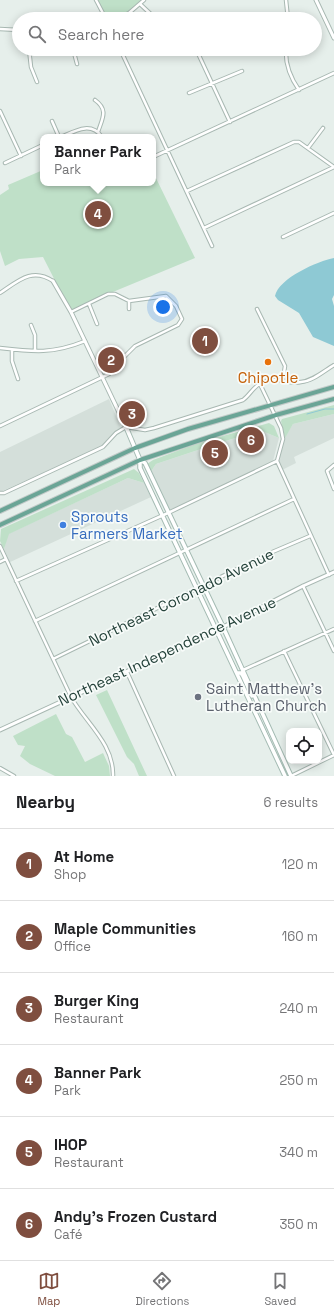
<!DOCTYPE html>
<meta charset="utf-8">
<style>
:root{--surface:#fff;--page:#f2f2f2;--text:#202124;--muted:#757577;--line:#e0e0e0;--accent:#7f4e3f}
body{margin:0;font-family:"Space Grotesk",sans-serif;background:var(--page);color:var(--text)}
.controls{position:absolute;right:12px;bottom:12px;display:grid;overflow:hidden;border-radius:8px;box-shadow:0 2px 10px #0003}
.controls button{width:36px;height:36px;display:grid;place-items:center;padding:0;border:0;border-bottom:1px solid var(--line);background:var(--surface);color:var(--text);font:20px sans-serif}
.you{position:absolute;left:163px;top:307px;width:14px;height:14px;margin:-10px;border:3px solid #fff;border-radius:50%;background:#1a73e8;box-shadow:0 0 0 6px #1a73e833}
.badge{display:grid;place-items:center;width:26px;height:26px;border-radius:50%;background:var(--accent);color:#fff;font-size:13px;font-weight:700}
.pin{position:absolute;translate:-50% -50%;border:2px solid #fff;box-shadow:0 1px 4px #0006}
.popup{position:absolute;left:40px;top:134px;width:116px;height:52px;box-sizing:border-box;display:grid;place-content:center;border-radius:8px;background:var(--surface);filter:drop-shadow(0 1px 3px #0005);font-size:13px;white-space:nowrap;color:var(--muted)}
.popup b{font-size:15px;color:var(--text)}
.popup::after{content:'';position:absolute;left:50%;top:100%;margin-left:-8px;border:8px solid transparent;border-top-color:var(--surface)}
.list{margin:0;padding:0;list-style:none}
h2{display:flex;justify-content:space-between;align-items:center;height:52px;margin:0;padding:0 16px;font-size:17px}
h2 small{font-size:13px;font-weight:400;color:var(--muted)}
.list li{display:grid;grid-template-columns:26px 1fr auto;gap:12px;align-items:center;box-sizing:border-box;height:72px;padding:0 16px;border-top:1px solid var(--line)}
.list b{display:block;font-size:15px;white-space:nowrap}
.list p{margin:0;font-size:13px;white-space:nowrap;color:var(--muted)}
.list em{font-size:13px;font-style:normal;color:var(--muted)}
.icon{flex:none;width:22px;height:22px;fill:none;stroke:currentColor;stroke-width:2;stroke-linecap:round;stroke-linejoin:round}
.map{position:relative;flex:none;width:334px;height:776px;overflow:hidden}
.search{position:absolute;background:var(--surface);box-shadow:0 2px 10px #0003;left:12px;right:12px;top:12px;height:44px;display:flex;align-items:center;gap:10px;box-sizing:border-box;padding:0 14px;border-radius:22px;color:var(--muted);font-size:15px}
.sheet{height:484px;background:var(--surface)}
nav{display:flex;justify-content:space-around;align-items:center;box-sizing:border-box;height:56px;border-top:1px solid var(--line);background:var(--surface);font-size:11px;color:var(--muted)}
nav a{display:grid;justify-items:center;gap:2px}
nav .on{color:var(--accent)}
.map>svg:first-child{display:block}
</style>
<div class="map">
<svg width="334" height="776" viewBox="0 0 334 776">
<rect width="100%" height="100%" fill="#e6efeb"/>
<path fill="#d4dfda" d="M109,399l12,29 -18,18 -103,46v-40z
M334,414v24l-40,19 2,6 -16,8 -2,-11 5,-20 10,-16z
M262,431l17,7 -6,23 -105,50 -18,-38 6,-9 69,-23z
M128,478l16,5 7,14 -143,66 1,-3 -5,-11 4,-15z"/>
<path fill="#bfe0c8" d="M97,0h45c-9,9 -22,19 -35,19z
M43,170v13h110v-11l42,86 -87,36 -37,18 -28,-55 -24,2 -14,7 -5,-15v-56l9,-6 -1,-4z
M334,405v9l-41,10 -8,14 -4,-17 1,-2z
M269,423l5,3 5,12 -17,-7 -37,10 -69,23 -6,9 -3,-9 6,-4 48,-18z
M134,469l5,4 5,10 -16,-5 -119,56 -5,15 -4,-8 1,-12z
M107,690l40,86h-8l-5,-12 -7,-7 -31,-62z
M56,714l10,20 6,3 13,25 18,-9 6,13 1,10h-55l-25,-12 -10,-8 5,-10 -7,-1 -5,-9z"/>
<path fill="#8ec9d4" d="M334,258v37l-2,4 2,7v40l-21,-9 -14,-24 -21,-13 -3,-4c4,-18 43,-35 59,-38z"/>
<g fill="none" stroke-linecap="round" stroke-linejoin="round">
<path stroke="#8ec9d4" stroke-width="1" d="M307,414l18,-5h9"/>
<g stroke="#a8b8b2" stroke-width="4.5">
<path id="minor" d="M96,0l10,19
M286,0l2,19
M140,4l16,15
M117,19l12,-6 15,-13
M0,29l19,1
M29,49l2,18 6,15
M73,49l4,15
M120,49l92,197
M196,49l34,73
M286,49c-1,15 4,28 13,41
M168,51l2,-2
M189,93l53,-22
M95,100c14,10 7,19 3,32
M0,111l21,45
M52,121l7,16
M61,137c14,-6 30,-16 41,0
M308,148l15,-20
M153,157l181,-84
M5,163l38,-18
M187,191l107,-49h5l35,25
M204,228l130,-61
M283,237l51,-24
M0,293c18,-12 32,-26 53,-12
M129,301v8
M89,304l8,20
M257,309l28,57 -2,14
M31,325l4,10v16
M0,348c34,4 53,6 85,-7
M12,350v11l6,18
M260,384l21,44 2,11 -6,22 52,114
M0,426l109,-52 7,-9 19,-19 43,-21 4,-6 -6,-13 -10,-10 -37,5 -14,-7h-7l-37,18
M334,465l-7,6 7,18
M0,493h4l99,-46 13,-14 10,-6 19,3 9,-2 89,-28c7,-5 10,-13 18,-17 16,-8 26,2 40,-1 12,-1 23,-11 33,-17
M0,546l71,151c15,26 43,47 42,79
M0,562l6,-3
M16,581l152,-68 109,-52
M303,586l31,65
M35,621l259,-122
M284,651l50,104
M53,659l217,-106 40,-17
M243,670l91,-41
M127,672l47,104
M0,768l14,8
M291,776l43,-21"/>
</g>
<g stroke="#a8b8b2" stroke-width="5">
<path id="tertiary" d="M316,0l18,38
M53,281l18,31 55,115
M0,730l223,-103 80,-41 31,-14"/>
</g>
<g stroke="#a4bbb3" stroke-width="5.5">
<path id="secondary" d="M126,427l14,33v8l145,308
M140,460l5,3 78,164 68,149
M238,673h3l2,3 9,20"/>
</g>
<g stroke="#c2cac8" stroke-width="6">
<path id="primary" d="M0,511l135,-63 53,-19 146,-42
M0,525l140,-65 136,-45 58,-16"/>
</g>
<use href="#minor" stroke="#fff" stroke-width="2.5"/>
<use href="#tertiary" stroke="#fff" stroke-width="3"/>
<use href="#secondary" stroke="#fff" stroke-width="3.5"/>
<use href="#primary" stroke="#6aa596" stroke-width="4"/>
</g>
<circle fill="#e8710a" stroke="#f7fbf9" stroke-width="1.5" cx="268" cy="362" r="4"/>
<circle fill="#3f7fe0" stroke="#f7fbf9" stroke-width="1.5" cx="63" cy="525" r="4"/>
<circle fill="#6b7280" stroke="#f7fbf9" stroke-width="1.5" cx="198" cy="697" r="4"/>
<g text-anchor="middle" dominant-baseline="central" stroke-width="3.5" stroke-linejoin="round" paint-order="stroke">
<g font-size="15" fill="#c56008" stroke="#f7fbf9">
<text x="268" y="377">Chipotle</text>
</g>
<g font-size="15" fill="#366cbe" stroke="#f7fbf9" text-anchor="start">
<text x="71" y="516">Sprouts<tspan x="71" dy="17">Farmers Market</tspan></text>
</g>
<g font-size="15" fill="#24423a" stroke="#f7fbf9">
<text transform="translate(181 597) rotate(-26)">Northeast Coronado Avenue</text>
<text transform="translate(167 651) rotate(-25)">Northeast Independence Avenue</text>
</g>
<g font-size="15" fill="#5b616d" stroke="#f7fbf9" text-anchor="start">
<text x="206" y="688">Saint Matthew's<tspan x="206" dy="17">Lutheran Church</tspan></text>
</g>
</g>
</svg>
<div class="controls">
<button><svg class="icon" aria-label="locate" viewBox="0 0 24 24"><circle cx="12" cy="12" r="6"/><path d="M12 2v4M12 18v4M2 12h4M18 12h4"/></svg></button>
</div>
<div class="you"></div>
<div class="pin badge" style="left:205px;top:341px">1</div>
<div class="pin badge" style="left:111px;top:360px">2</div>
<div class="pin badge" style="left:132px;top:414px">3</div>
<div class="pin badge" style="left:98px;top:214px">4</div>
<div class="popup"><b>Banner Park</b>Park</div>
<div class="pin badge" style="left:215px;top:453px">5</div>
<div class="pin badge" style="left:251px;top:440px">6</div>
<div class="search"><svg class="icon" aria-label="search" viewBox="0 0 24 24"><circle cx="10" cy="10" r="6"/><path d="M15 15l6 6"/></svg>Search here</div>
</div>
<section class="sheet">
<h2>Nearby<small>6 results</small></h2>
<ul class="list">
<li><span class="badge">1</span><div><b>At Home</b><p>Shop</p></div><em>120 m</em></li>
<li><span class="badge">2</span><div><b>Maple Communities</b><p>Office</p></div><em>160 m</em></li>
<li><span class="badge">3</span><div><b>Burger King</b><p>Restaurant</p></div><em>240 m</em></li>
<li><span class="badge">4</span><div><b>Banner Park</b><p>Park</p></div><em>250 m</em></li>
<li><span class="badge">5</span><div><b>IHOP</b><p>Restaurant</p></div><em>340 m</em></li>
<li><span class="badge">6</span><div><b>Andy's Frozen Custard</b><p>Café</p></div><em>350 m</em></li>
</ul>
</section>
<nav>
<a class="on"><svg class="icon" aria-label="map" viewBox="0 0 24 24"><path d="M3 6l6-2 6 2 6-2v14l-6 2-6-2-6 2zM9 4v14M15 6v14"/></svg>Map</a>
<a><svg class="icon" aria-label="directions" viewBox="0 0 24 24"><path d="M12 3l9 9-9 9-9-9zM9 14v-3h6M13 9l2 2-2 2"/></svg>Directions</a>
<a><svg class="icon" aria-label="saved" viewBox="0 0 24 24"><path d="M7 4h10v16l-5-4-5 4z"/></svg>Saved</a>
</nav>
